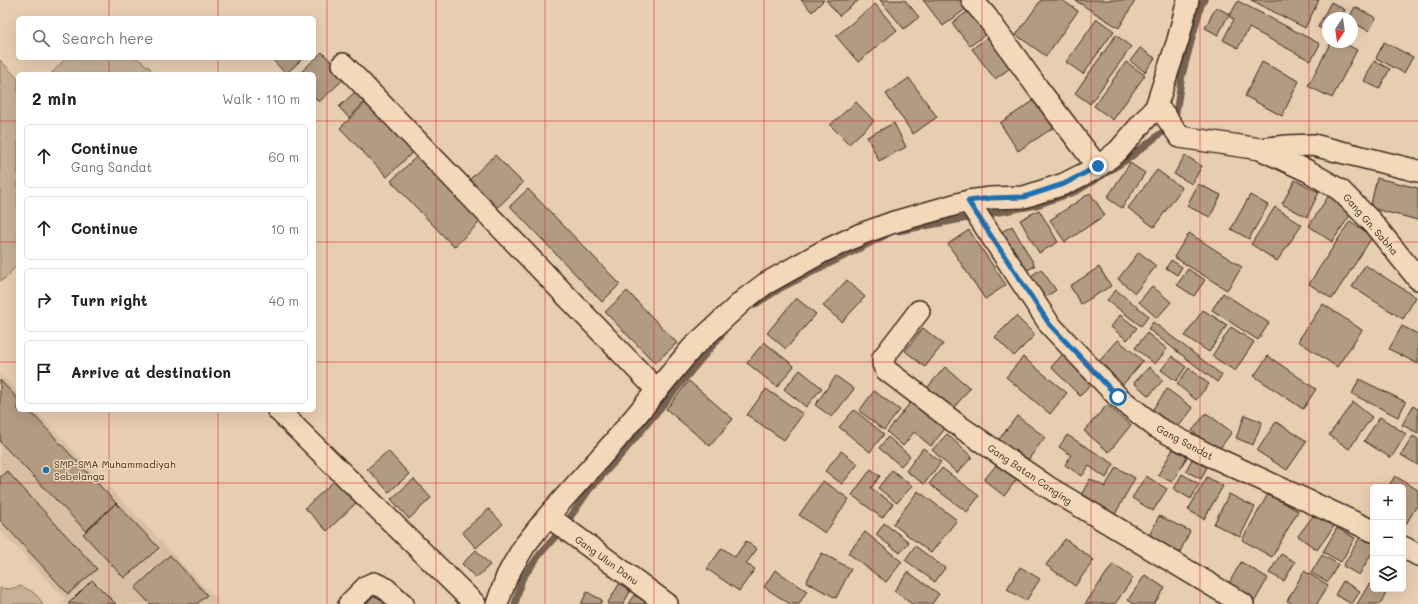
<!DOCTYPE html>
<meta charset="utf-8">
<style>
:root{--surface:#fff;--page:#f6f6f6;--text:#222;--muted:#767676;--line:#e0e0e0}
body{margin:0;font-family:Mali,sans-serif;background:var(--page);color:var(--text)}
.controls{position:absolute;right:12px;bottom:12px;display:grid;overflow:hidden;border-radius:6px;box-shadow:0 4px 16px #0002}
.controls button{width:36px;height:36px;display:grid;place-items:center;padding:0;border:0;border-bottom:1px solid var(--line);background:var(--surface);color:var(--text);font:20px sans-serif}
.compass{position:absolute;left:1322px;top:12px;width:36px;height:36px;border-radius:50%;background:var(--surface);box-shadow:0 4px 16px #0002;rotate:193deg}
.stop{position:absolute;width:12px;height:12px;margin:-9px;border:3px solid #1f6fb2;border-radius:50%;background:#fff}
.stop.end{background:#1f6fb2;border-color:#fff;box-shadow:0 1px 4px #0008}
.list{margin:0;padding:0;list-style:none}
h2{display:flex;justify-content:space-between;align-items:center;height:52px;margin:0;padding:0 16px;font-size:17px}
h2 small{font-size:13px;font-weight:400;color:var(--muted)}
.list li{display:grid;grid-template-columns:26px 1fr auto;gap:12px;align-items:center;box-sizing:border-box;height:64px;margin:0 8px 8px;padding:0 8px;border:1px solid var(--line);border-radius:6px}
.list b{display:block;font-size:15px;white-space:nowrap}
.list p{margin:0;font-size:13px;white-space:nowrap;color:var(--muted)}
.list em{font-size:13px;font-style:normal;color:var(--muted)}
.icon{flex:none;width:22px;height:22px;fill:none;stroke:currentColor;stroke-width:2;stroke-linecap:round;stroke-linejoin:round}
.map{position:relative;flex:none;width:1418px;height:604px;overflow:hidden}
.search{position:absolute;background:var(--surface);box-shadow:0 4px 16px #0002;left:16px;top:16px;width:300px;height:44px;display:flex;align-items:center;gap:10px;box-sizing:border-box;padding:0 14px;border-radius:6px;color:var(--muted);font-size:15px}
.panel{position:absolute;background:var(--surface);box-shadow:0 4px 16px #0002;left:16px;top:72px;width:300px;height:340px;border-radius:6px}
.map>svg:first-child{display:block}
</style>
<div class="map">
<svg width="1418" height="604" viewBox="0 0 1418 604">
<rect width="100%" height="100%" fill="#e8ceb1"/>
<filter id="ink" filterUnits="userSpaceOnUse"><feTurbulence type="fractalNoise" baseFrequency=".025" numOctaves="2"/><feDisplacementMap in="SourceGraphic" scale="8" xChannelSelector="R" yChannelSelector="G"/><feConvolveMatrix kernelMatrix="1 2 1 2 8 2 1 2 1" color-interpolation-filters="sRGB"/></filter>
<g filter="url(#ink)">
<path fill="#d8bfa3" d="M0,374l18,18v18h17l186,194h-161l5,-5 -65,-69z"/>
<path fill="#c8b096" stroke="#826d5a" d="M66,58h71l13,10 2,6h-101z
M0,60l18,19v184l-11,14 -7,4z
M20,586c11,4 17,8 23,18h-43v-16l10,1z"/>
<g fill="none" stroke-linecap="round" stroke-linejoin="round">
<path stroke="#766251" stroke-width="7" d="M898,231l139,-26 40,-14 51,-32 37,-29 11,-17 6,-38 19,-70 3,-5
M754,305l27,-17 105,-53
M515,604l7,-25 18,-25 22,-25 27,-39 32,-35 102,-122"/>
</g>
<path fill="#b29b83" stroke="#3b2a1e" d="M801,0h23l-12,12z
M826,0h33l-20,16z
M880,0h25l14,17 -15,12z
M923,0h38l6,8 -24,18z
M1041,0h21l16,11 -32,45 -30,-21z
M1076,0h58l1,1 -16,27 -43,-27z
M1251,0h68l-14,28z
M1238,1l82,43 -9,17 -62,-33 -11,20 -15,-8 11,-21 -5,-2z
M1331,2l14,8 -4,8h-13v14l-10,-5z
M875,4l22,26 -39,32 -22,-26z
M1216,7l13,7 -11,21 -13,-7z
M1355,7l21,11 -7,13 -17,-9v-4h-3z
M971,9l18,23 -19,14 -18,-23z
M1097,19l17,12 -31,43 -17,-12z
M993,33l23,31 -21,15 -23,-30z
M1116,35l15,12 -41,57 -15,-11z
M1331,42h11l15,8 -25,48 -24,-12z
M1384,42l29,15 -9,16 -28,-15z
M1140,48l15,10 -10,14 -15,-11z
M322,52l24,25 -27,25 -5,-5v-23h-15z
M271,58h31v1l-16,15z
M1374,61l16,8 -11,20 -15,-8z
M1126,62l19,13 -32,45 -19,-14z
M1262,62l37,19 -17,35 -37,-20z
M909,78l28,39 -24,17 -27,-40z
M357,90l10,10 -18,18 -10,-11z
M1038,98l18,28 -38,25 -18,-28z
M369,100l47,49 -29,28 -47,-49z
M856,102l18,19 -25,23 -19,-19z
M894,123l12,24 -27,14 -12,-24z
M418,155l63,66 -27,26 -63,-66z
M495,155l28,28 -27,26 -28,-28z
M1185,155l17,11 -10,18 -18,-10z
M1130,163l15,10 -23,35 -15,-10z
M1157,170l25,18 -28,39 -26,-19z
M1377,178l41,10v32l-48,-12z
M1295,180l24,12 -12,25 -25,-13z
M1198,184l23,11 -11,22 -23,-11z
M528,189l92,95 -18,18 -92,-96z
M1331,192l24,16 -23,34 -23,-16z
M1090,193l15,22 -40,27 -15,-22z
M1250,195l18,10 -19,34 -18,-10z
M1275,207l27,18 -25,36 -26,-17z
M1039,210l19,32 -19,11 -19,-33z
M1350,221l23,15 -41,63 -23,-15z
M1012,226l23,40 -18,10 -23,-40z
M969,230l37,55 -21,14 -37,-55z
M1189,233l53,34 -15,23 -53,-33z
M1139,252l17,14 -21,27 -17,-14z
M1171,260l11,7 -5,8 -11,-7z
M1365,265l51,32 -13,22 -51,-32z
M1099,267l12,19 -30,18 -11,-18z
M1041,269l15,21 -16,11 -15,-21z
M1188,269l17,11 -11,16 -17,-11z
M847,280l18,17 -23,25 -19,-16z
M1152,286l19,16 -14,16 -18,-16z
M1116,290l33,26 -8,10 -34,-26z
M627,291l50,52 -22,20 -50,-51z
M1223,293l46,30 -11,17 -46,-30z
M796,298l20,16 -30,35 -19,-16z
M1323,304l39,26 -25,37 -39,-26z
M1203,310l24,15 -18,27 -24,-16z
M1120,315l17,13 -10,12 -16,-13z
M1016,316l19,19 -21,21 -19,-19z
M1153,322l69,53 -5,7 -69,-53z
M1402,326l16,8v30l-29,-15z
M1231,327l23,15 -19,29 -23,-15z
M923,328l20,16 -18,23 -20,-16z
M1147,333l20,16 -12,15 -20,-16z
M1118,340l25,21 -23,27 -25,-22z
M764,342l30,24 -17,21 -30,-24z
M1065,352l30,29 -15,15 -29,-29z
M1172,356l14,11 -10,14 -15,-11z
M1268,356l48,33 -13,20 -49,-33z
M1023,357l44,36 -17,21 -44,-37z
M945,367l25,21 -17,21 -26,-21z
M1149,367l14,13 -14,16 -15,-13z
M1189,368l20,16 -13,16 -19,-16z
M800,370l22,18 -16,19 -22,-18z
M836,376l18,13 -22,28 -17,-12z
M1359,379l47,23 -8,15 -46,-23z
M0,380l18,19v11h11l87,93 -30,28 -86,-89z
M689,381l44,38 -23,27 -44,-37z
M766,389l37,25 -19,26 -37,-25z
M1167,389l26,19 -17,22 -25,-18z
M874,391l26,19 -16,20 -25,-19z
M914,398l34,27 -17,21 -17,-14 -11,14 -16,-14z
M1353,402l19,15 -23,32 -20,-14z
M1107,405l24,20 -22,27 -25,-21z
M1413,406l5,3v24l-16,-8z
M854,410l30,24 -14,18 -31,-25z
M1206,413l26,19 -14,19 -26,-20z
M1245,415l17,7 -9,23 -17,-7z
M1017,416l28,21 -20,27 -29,-21z
M1380,417l26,17 -15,24 -27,-17z
M1276,422l31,19 -20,29 -30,-19z
M947,434l25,23 -15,16 -25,-23z
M1067,435l47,29 -8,14 -17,-12 -7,10 -17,-11 6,-10 -12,-8z
M1413,436l5,3v26l-17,-10z
M888,437l22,19 -9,10 -22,-18z
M923,448l18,14 -17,22 -18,-13z
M1173,449l14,8 -15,25 -14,-7z
M388,451l21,23 -20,18 -22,-23z
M841,451l17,13 -16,20 -17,-13z
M1192,459l15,8 -6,12 -15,-8z
M997,464l20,15 -13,17 -20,-16z
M1116,467l19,11 -22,40 -35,-18 12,-21 15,8z
M942,468l37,28 -12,16 -38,-28z
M871,469l9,7 -9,12 22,16 -11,14 -30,-23z
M892,470l20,16 -15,17 -19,-15z
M7,471l90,98 -29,25 -68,-74v-43z
M1182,474l17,10 -8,15 -17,-10z
M1146,476l21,13 -14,22 -21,-13z
M1395,476l23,14v14l-15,25v-42h-15z
M1207,477l16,9 -19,33 -16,-9z
M414,479l17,19 -22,21 -18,-20z
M334,481l22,22 -29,28 -22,-23z
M823,481l26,18 -24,34 -26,-18z
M918,491l39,29 -26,33 -38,-29z
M1229,494l26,13 -15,30 -26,-13z
M1268,494l30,17 -26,46 -30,-17z
M116,503l43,45 -35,30 -41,-44z
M489,509l14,15 -27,24 -14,-16z
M1316,512l19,13 -18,25 -19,-14z
M1159,516l31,15 -12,25 -31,-16z
M884,523l25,19 -9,11 -24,-18z
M1337,528l18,10 -14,24 -18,-10z
M865,532l37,30 -16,20 -38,-29z
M1363,532l10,6v13l-14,24 -16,-9z
M1065,539l29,21 -19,26 -29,-21z
M746,541l11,8 -11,15 9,5 -16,22 -32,-22 15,-21 13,9z
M915,546l30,22 -10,14 -30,-22z
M476,550l14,15 -14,13 -14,-14z
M822,553l29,16 -15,29 -30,-16z
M1281,554l14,8 -11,19 -15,-8z
M170,555l37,40 -10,9h-47l-15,-16z
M1322,555l16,9 -10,18 -17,-9z
M1241,562l27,16 -15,26 -28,-14z
M1113,564l20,14 -18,26h-30z
M1020,567l20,12 -14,22 -19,-12z
M775,570l32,21 -8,13h-9l-26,-17z
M1304,571l24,14 -11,19h-24l-6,-3z
M908,572l31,22 -7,10h-20l-18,-13z
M1145,575l20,13 -11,16h-20l-6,-4z
M92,580l24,24h-48z
M621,581l11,7 -9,16h-16z
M1343,581l17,10 -8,13 -17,-9z
M1369,584l4,2v3h5l8,4 -6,11h-23z
M372,592l12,10 1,-1 4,3h-26z
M587,592l15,8 -2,4h-19z
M634,595l11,6 -1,3h-16z"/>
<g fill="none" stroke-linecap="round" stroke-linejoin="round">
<g stroke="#3b2a1e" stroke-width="24">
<path id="minor" d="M972,0l14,16 51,71 61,80
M343,64l314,326
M1156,107l8,7 16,23 80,12 48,22 32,19 32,32 46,57
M1260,149l27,-3 26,-1 105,26
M968,201l82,124 68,72 38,30 53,28 164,76
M919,311l-36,47v6l3,6 76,58 86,59 195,117
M278,410l197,194
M548,516l119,88
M1403,547l15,8
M349,604l18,-18 7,-3 11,5 18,16
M497,604l10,-28 6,-11 12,-20 23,-29 67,-75 77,-93 53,-49 20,-15 57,-32 39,-18 33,-12 74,-21 23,-3 33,-1 40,-13 34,-17 20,-16 38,-44 22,-67 10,-40"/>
</g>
<use href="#minor" stroke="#f3d9ba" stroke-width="21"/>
</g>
</g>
<g fill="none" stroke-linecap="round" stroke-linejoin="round" filter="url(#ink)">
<path stroke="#1f6fb2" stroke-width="5" d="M1098,166l-34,18 -40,13 -33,1 -23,3 82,124 68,72"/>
</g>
<path fill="none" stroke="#d62828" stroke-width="1" stroke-opacity="0.55" d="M109,0v18M218,0v18M327,0v604M436,0v604M545,0v604M654,0v604M764,0v604M873,0v604M982,0v604M1091,0v604M1200,0v604M1309,0v604M109,58v16M218,58v16M0,121h18M314,121h1104M0,242h18M314,242h1104M0,362h18M314,362h1104M109,410v194M218,410v194M0,483h1418"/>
<circle fill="#1f6fb2" stroke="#f3d9ba" stroke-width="1.5" cx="46" cy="470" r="4"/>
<g text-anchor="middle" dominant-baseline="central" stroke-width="3" stroke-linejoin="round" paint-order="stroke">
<g font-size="10" fill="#3b2a1e" stroke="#f3d9ba">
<text transform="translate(1371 224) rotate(49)">Gang Gn. Sabha</text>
<text transform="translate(1185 442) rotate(28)">Gang Sandat</text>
<text transform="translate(1030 474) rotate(34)">Gang Batan Canging</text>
<text transform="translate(607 560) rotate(36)">Gang Ulun Danu</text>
</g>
<g font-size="10" fill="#3b2a1e" stroke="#f3d9ba" text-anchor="start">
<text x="54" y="464">SMP-SMA Muhammadiyah<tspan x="54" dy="12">Sebelanga</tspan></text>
</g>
</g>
</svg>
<div class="controls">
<button>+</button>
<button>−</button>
<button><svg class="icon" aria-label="layers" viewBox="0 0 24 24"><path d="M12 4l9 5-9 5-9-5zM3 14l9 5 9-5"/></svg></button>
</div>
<svg class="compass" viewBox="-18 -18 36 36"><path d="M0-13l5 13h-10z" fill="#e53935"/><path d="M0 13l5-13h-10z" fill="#767676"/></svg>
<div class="stop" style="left:1118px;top:397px"></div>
<div class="stop end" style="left:1098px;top:166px"></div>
<div class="search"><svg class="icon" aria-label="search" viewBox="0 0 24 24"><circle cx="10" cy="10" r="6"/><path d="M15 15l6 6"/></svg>Search here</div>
<section class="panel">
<h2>2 min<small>Walk · 110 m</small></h2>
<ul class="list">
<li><svg class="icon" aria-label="ahead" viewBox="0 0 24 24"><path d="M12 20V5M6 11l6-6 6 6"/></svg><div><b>Continue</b><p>Gang Sandat</p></div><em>60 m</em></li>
<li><svg class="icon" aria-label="ahead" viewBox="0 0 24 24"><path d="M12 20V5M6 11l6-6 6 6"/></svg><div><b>Continue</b></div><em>10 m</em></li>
<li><svg class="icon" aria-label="right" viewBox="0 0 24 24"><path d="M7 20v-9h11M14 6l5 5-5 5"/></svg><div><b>Turn right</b></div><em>40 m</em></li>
<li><svg class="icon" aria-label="arrive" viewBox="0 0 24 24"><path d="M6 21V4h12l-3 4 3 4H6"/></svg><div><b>Arrive at destination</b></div></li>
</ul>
</section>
</div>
